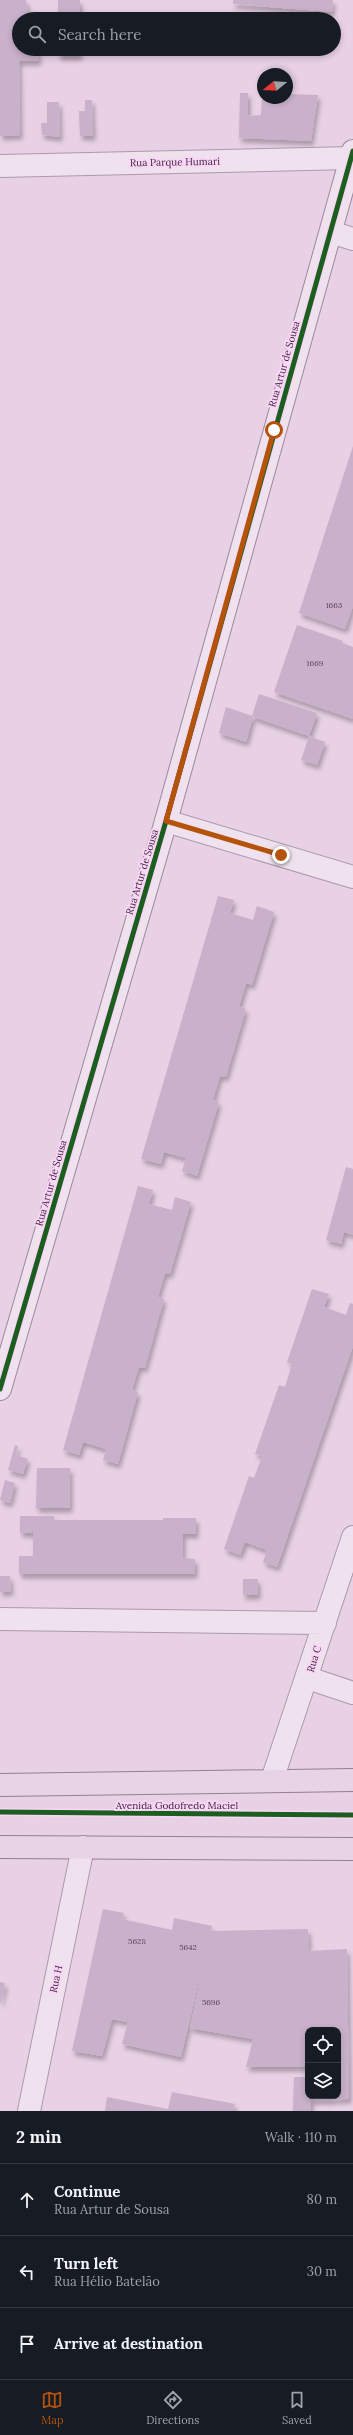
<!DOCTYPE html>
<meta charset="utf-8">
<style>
:root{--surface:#171b24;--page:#20242c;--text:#f1f3f6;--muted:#9ea1a6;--line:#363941;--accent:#b45309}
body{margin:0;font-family:Lora,serif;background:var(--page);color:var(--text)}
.controls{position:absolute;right:12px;bottom:12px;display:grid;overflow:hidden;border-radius:8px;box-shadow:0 2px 6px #0003}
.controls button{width:36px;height:36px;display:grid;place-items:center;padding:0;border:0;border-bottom:1px solid var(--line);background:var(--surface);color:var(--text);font:20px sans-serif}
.compass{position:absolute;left:257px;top:68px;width:36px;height:36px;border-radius:50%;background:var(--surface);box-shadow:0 2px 6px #0003;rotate:252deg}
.stop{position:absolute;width:12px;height:12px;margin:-9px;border:3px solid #b45309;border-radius:50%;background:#fff}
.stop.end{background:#b45309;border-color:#fff;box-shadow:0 1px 4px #0008}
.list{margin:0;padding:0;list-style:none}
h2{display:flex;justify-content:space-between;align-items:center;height:52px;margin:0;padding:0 16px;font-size:17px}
h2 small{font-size:13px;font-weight:400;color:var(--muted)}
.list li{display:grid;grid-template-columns:26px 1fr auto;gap:12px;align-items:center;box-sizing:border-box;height:72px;padding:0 16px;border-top:1px solid var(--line)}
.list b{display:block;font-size:15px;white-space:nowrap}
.list p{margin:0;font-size:13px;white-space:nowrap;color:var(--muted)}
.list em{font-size:13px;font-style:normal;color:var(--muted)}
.icon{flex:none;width:22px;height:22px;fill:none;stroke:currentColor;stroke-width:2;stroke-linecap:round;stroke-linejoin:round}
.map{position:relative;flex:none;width:353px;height:2111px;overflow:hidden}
.search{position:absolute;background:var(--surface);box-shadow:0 2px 6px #0003;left:12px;right:12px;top:12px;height:44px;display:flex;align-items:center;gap:10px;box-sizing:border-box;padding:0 14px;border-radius:22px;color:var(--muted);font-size:15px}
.sheet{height:268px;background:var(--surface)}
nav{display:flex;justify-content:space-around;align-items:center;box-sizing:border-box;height:56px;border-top:1px solid var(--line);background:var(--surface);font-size:11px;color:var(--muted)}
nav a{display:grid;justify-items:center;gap:2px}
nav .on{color:var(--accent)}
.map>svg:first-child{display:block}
</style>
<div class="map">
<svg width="353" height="2111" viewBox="0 0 353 2111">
<defs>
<filter id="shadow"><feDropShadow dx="2.5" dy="4.5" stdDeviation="2" flood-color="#0004"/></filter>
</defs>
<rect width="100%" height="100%" fill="#e8d0e5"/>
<path fill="#c9b0cb" filter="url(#shadow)" d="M0,0h26l3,19h-10v30h19l1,12h-20l1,74 -20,1z
M58,0h22v19h-22z
M233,0h100l-1,12 -99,-8z
M58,49h22v7h-22z
M240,93h8v23l13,-1 1,-17h25v-4l31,1 -7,46 -72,-3z
M85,100h7l1,36h-13l-1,-25h6z
M47,102h12l1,35 -18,-2 -1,-12h6z
M353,446v160l-8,23 -46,-16z
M297,625l46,16 -1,2 11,4v72l-79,-27z
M259,694l58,19 -8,23 16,6 -8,23 -16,-5 8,-24 -56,-19 -7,25 -27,-9 7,-26 26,9z
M218,896l16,4 -4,13 23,7 4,-14 17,6 -22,73 -6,-2 -7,24 7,2 -20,68 -6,-1 -7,24 6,2 -22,74 -15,-5 4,-13 -22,-6 -3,12 -20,-5z
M346,1167l7,2v66l-9,-3 -3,12 -15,-4z
M138,1186l15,4 -4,14 23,6 3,-13 16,5 -21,72 -5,-1 -7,24 6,2 -19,69 -6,-1 -7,23 6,2 -20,72 -15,-4 3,-11 -23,-7 -4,13 -16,-5z
M312,1289l17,5 -5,13 22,8 4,-12 3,1v42l-76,221 -14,-5 4,-12 -22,-8 -5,13 -16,-6 25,-73 5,2 8,-22 -7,-2 24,-69 6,2 7,-23 -5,-2z
M15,1445l3,1 -2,9 12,4 -5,15 -15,-4z
M37,1468h33v40h-34z
M5,1480l10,3 -5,20 -10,-3z
M20,1516h34v4h109v-2h33v16h-13v24l12,1v15h-176v-18h14v-23h-13z
M0,1576h10l1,15 -11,1z
M243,1579h15v16h-15z
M103,1909l21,4 -2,6 50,11 2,-12 38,8 -1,5 97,-2 1,22 38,-2 2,150 -38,1v11h-18l1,-34h14v19h30v-66h-30v37h-62l7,-28 -63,-11 16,-77 -25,106 -59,-13 6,-22 -16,-3 -10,37 -30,-5z
M0,1982l5,1 -4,20h-1z
M172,2092l63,12 -2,7h-128l2,-14 61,12z"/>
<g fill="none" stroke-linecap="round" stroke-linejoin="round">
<g stroke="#ad98ac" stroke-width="24">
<path id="street" d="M0,166l351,-8
M331,232l22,7
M166,821l187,56
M0,1619l325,4
M308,1678l45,15
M272,1780l81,-243
M29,2111l54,-264"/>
</g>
<g stroke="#9d889c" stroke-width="24">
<path id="secondary" d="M0,1389l166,-568 187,-670"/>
</g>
<g stroke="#927f92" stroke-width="24">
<path id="primary" d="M0,1785l353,-5
M0,1847l353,2"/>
</g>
<use href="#street" stroke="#efe2ee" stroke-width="22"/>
<use href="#secondary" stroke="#efe2ee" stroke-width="22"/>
<use href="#primary" stroke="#e7d3e5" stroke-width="22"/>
<g stroke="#f8d6f4" stroke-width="8">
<path id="cycleway" d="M0,1389l166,-568 187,-670
M0,1812l353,3"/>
</g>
<use href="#cycleway" stroke="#1b5e20" stroke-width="5"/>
</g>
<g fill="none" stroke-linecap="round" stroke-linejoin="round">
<path stroke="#b45309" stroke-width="5" d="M274,430l-108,391 115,34"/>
</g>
<g text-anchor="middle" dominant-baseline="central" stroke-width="4" stroke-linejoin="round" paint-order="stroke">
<g font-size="8" fill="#5e4361">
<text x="334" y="605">1663</text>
<text x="315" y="663">1669</text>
<text x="137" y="1941">5628</text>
<text x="188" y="1947">5642</text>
<text x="211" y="2002">5696</text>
</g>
<g font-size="10" fill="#3b1f3e" stroke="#f8d6f4">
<text transform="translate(175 162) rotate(-1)">Rua Parque Humari</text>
<text transform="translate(284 364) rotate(-74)">Rua Artur de Sousa</text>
<text transform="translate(142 872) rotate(-73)">Rua Artur de Sousa</text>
<text transform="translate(51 1183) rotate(-74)">Rua Artur de Sousa</text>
<text transform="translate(314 1659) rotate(-73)">Rua C</text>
<text x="177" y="1805">Avenida Godofredo Maciel</text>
<text transform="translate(56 1979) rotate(-78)">Rua H</text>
</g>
</g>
</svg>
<div class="controls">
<button><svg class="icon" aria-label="locate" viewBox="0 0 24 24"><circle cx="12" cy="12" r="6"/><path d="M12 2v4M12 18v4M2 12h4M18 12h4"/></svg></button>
<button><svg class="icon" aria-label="layers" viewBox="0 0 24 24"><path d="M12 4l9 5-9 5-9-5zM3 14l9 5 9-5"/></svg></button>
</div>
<svg class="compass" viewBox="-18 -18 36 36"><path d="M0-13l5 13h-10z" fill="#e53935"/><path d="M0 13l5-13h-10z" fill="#9ea1a6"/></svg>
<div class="stop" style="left:274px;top:430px"></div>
<div class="stop end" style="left:281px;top:855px"></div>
<div class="search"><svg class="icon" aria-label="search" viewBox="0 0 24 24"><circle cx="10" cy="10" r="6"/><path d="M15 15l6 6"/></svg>Search here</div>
</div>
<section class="sheet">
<h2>2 min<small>Walk · 110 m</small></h2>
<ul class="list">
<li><svg class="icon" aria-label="ahead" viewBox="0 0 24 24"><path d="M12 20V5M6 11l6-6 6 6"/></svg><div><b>Continue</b><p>Rua Artur de Sousa</p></div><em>80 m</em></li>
<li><svg class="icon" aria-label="left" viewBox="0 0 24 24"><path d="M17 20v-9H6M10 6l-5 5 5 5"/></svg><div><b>Turn left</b><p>Rua Hélio Batelão</p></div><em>30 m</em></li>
<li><svg class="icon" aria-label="arrive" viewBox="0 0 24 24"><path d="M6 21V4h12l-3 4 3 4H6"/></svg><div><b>Arrive at destination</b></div></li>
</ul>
</section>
<nav>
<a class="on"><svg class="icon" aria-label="map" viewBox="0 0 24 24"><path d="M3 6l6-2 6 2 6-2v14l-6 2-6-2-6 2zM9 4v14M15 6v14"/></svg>Map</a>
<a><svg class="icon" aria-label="directions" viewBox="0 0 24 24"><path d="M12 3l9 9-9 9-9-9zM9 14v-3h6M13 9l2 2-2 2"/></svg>Directions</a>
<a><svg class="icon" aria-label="saved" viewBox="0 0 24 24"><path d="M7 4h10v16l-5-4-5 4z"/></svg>Saved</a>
</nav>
